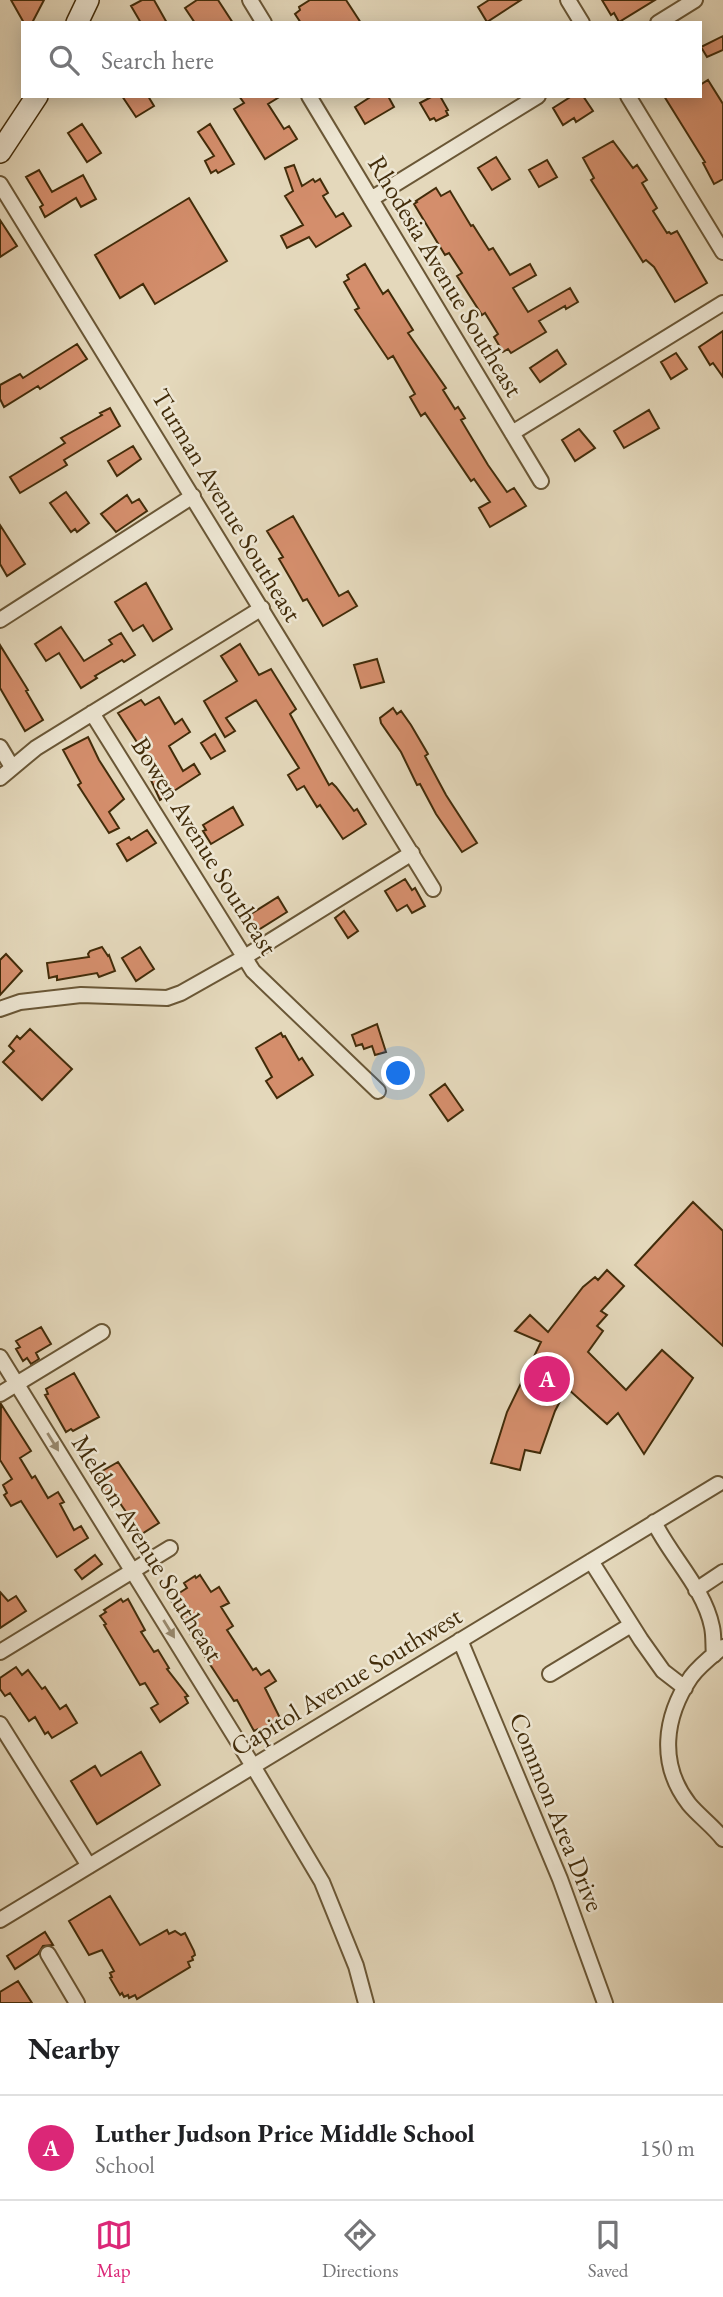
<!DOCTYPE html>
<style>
:root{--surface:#fff;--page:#f6f6f6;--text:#202124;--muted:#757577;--line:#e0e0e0;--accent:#db2777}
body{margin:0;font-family:"EB Garamond",serif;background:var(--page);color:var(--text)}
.you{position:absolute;left:399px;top:1074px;width:24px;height:24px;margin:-18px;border:5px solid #fff;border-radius:50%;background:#1a73e8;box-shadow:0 0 0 10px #1a73e833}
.badge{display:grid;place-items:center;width:46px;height:46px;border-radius:50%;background:var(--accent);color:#fff;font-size:23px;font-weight:700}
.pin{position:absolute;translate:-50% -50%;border:4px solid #fff;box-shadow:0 2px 7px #0006}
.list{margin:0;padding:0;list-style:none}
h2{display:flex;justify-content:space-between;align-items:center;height:91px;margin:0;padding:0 28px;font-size:30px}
h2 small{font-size:23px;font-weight:400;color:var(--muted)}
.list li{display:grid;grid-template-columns:46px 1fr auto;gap:21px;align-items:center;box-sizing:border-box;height:105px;padding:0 28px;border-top:2px solid var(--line)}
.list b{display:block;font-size:26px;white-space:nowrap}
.list p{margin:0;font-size:23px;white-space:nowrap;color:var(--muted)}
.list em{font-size:23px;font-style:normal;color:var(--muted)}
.icon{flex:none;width:38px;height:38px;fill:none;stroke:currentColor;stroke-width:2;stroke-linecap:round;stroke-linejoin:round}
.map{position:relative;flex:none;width:723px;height:2003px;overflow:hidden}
.search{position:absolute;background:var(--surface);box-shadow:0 4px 18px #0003;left:21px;right:21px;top:21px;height:77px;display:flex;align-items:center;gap:18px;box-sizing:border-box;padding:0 24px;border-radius:0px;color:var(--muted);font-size:26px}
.sheet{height:196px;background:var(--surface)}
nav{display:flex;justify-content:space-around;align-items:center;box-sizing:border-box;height:98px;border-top:2px solid var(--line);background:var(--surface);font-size:19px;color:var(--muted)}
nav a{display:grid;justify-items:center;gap:4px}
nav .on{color:var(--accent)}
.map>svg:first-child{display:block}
</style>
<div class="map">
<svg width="723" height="2003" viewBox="0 0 723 2003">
<rect width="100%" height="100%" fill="#e4d8bb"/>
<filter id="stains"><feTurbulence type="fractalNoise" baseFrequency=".00286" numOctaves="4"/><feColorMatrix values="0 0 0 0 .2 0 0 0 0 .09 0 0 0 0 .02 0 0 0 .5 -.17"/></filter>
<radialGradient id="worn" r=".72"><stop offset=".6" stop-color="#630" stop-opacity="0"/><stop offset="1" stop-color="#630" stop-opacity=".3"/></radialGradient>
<path fill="#d48e6c" stroke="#422c0a" stroke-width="2" d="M11,0h33l-12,23h-8z
M142,0h12l13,23h-26l-10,-17z
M197,0h21l15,23h-38l-10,-15z
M310,0h36l15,23h-60l-6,-9 5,-4 -1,-3z
M489,0h32l-34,22 -9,-15z
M602,0h53l-36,22 -5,-9 -3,2z
M723,36v14l-16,7 -6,-10z
M708,80l15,24v75l-9,5 -11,-21 2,-1 -41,-66h36v-11z
M122,96h26l6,10 -18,11z
M239,96h42l-13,8 16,25 5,-3 8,13 -32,20 -31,-50 10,-6z
M372,96h16l6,11 -29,17 -10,-17z
M433,96h7l8,14 -2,1 2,4 -12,6 -2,-3 -4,2 -10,-17z
M572,96h11l10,15 -17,11 -2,-4 -11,7 -10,-17z
M82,124l19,29 -14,9 -19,-29z
M210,124l24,40 -16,9 -2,-3 -5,3 -6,-12 9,-5 -16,-24z
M613,141l20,27 4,-3 10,15 -5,3 15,25 -4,3 14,22 2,-1 2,2 6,-3 30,52 -32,19 -21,-35 -8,-7 -3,2 -52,-82 3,-2 -11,-20z
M496,157l14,22 -18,11 -14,-22z
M547,160l10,17 -18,10 -10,-17z
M294,165l8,21 11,-7 2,3 5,-3 8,14 -5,3 1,2 12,19 7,-4 8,13 -35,21 -7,-10 -22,11 -6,-12 22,-11 -18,-29 8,-5 -8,-23z
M39,170l13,22 31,-17 13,24 -15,8 -5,-9 -31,19 -5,-10 3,-2 -17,-28z
M436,188l5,8 9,-5 21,35 2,-1 16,25 4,-2 17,27 20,-11 6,11 -23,13 15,24 42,-24 8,14 -12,7 -1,-3 -26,15 7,11 -35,21 -3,-4 -5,3 -9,-15 4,-3 -13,-21 -3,2 -25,-39 5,-3 -13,-20 -4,2 -31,-51 3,-2 -1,-1z
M189,198l38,63 -72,43 -12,-20 -23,14 -25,-43z
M0,220l17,26 -17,11z
M365,264l18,30 5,-4 25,40 -5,3 38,55 -3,2 12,19 3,-2 7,11 -4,2 27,45 19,27 7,-4 12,18 -36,21 -11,-19 11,-6 -16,-23 -3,2 -46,-68 -4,3 -11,-19 5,-3 -22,-38 -5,3 -33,-49 4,-2 -15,-26 5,-3 -2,-4z
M723,331v46l-10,-14 -3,2 -11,-18z
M77,344l10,15 -47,30 -2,-3 -34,21 -4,-8v-14l20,-11 3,4z
M557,350l9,14 -26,18 -10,-14z
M676,353l11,16 -16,10 -10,-17z
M110,408l10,18 -56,34 3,5 -47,28 -10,-16 55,-34 -4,-5 41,-23 -2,-2z
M649,410l10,18 -35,20 -10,-17z
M579,429l16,19 -20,13 -13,-21z
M133,446l8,13 -24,17 -9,-15z
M66,492l23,31 -12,9 -2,-3 -4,3 -21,-29z
M127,495l5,8 7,-4 8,12 -31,21 -15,-18z
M293,516l46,80 9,-5 9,15 -34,20 -16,-27 -4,2 -10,-18 -14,-24 4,-2 -16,-26z
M0,525l25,39 -18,12 -7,-12z
M146,583l26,46 -19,12 -10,-16 -10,6 -18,-29z
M61,627l23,34 28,-17 -3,-4 12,-7 14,22 -11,7 -2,-2 -27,16 2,2 -16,10 -22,-35 -13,8 -11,-17z
M240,644l19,31 12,-6 25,40 -6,5 39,71 3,-2 4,4 18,24 3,-2 9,15 -23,15 -23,-34 -3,2 -13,-21 -7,4 -9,-15 11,-7 -43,-68 -30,18 9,13 -10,6 -21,-36 33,-20 -16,-25z
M0,645l28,45 -2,1 17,29 -18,11 -25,-43z
M377,659l7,23 -23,6 -7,-23z
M159,697l16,27 7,-5 8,13 -21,14 14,25 11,-7 6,10 -40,26 -10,-22 7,-5 -39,-60 23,-13 4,5z
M393,708l4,6 4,-3 10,14 17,29 -3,2 21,39 31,48 -15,9 -26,-38 -16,-30 -3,1 -16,-33 -20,-29 -1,-5z
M215,734l10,17 -14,8 -10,-16z
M88,737l11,23 25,39 -15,13 10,16 -10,5 -31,-48 3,-2 -18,-33z
M233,807l10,18 -32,19 -8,-13 3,-1 -3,-5z
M147,830l9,13 -29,18 -10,-17 12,-7 2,3z
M405,879l7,11 3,-2 10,18 -13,7 -5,-8 -10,6 -12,-20z
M278,897l9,15 -32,20 -9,-15z
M344,911l14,20 -10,7 -13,-20z
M102,947l6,9 1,-1 6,16 -16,6 -2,-4 -40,7v-4l-8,2 -2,-15 42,-6 -1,-3 2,-3z
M140,947l14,22 -18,12 -14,-23z
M6,954l16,17 -22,24v-35z
M377,1024l9,28 -11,3 -3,-9 -8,3 -2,-5 -6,2 -4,-11z
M30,1029l42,40 -30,31 -39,-38 11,-11 -5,-5 8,-10 3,3z
M281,1033l2,4 2,-1 14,24 3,-2 11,17 -36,23 -11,-17 6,-4 -16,-29z
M445,1084l18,26 -15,11 -18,-26z
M693,1202l30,29v115l-88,-81z
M607,1270l17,16 -23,25 6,4 -10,11 6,5 -15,21 38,38 36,-40 31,28 -49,76 -26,-41 -11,11 -40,-36 -12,23 -15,42 -15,-3 -5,20 -29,-7 16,-51 34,-70 -26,-11 15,-16 18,17 35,-45 12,-10 3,3z
M41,1327l10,17 -15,9 3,6 -8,5 -4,-6 -4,3 -7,-12 4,-2 -4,-6z
M74,1373l25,44 -26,14 -2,-2 -5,3 -21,-37 3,-1 -2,-5z
M1,1404l30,47 -11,7 12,20 3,-2 13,22 10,-6 6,10 -4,2 14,26 7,-4 7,12 -31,19 -36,-56 -10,5 -7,-11 3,-2 -4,-8 9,-6 -12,-19z
M118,1462l41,61 -22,14 -6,-10 4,-2 -22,-32 -9,2 -7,-12 4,-2 -4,-7z
M95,1555l7,9 -20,15 -7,-9z
M200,1575l11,17 8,-5 10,16 -8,4 12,19 -6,4 26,40 3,-2 5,7 8,-5 7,11 -11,7 16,32 -21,12 -2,-3 -4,2 -17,-31 -3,1 -44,-67 1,-2 -21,-33 17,-11 -3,-5 11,-7 1,2z
M0,1592l8,9 8,-5 10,15 -26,17z
M121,1599l2,3 5,-3 17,31 -4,2 13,20 4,-2 11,18 -2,1 21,27 -3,1 3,6 -28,19 -9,-14 7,-4 -13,-21 -5,2 -36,-60 2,-1 -6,-8 6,-4 -2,-2z
M16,1667l6,8 6,-5 14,19 3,-2 15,22 6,-4 11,18 -25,15 -4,-6 -3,2 -10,-17 -6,4 -19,-28 -5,3 -5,-7v-11z
M141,1752l19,33 -63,39 -26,-43 24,-15 6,10z
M110,1896l30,49 27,-15 2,4 6,-3 6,4 4,-2 9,18 1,4 -3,2 1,3 -5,2 2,5 -53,32 -2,-4 -6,3 -1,-3 -4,2 -2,-4 -2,2 -10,-17 2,-1 -2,-4 4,-2 -12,-21 -13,5 -20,-34z
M45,1932l8,13 -10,1 -5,8 -23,15 -8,-13z
M18,1981l14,22h-32v-11z"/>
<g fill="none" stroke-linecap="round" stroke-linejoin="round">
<g stroke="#6a5736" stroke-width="18">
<path id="street" d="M250,0l14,23
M568,0l14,23
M658,23l37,-23
M309,96l232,385
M628,96l95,156
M0,184l433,705
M371,199l167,-103
M512,433l211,-130
M0,620l193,-124
M92,713l161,258 125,120
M0,747l12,20
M0,778l36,-30 226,-140
M0,1009l20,-7 61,-7 86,3 14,-5 62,-35 169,-105
M0,1357l253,409 69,116 34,84 10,37
M0,1394l102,-62
M654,1522c17,35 50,66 58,105 2,9 1,19 2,28
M591,1561l50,79 22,31 22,17
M696,1590l27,-18
M460,1640l100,239 45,124
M723,1647c-11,9 -23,18 -32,30 -27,40 -33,87 -2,127 10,12 24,22 34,35
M0,1652l170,-104
M550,1674l81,-49
M0,1724l89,142
M0,1920l718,-436
M48,1954l29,49"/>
</g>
<g stroke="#422c0a" stroke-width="24">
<path id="secondary" d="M77,23l11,-23
M0,152l37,-56"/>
</g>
<use href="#street" stroke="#ede6d3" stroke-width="14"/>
<use href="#secondary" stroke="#ede6d3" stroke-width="21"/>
</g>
<defs><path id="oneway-solid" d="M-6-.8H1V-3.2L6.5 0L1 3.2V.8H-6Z" transform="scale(1.75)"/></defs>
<g fill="#98896e">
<use href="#oneway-solid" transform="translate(53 1442) rotate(58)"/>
<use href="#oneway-solid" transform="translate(169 1629) rotate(58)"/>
</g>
<g text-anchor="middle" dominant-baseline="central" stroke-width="5" stroke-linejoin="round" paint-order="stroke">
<g font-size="26" fill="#422c0a" stroke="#ede6d3">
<text transform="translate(446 276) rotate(59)">Rhodesia Avenue Southeast</text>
<text transform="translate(227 505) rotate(59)">Turman Avenue Southeast</text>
<text transform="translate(205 846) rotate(58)">Bowen Avenue Southeast</text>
<text transform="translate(148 1548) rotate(58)">Meldon Avenue Southeast</text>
<text transform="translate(346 1681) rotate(-31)">Capitol Avenue Southwest</text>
<text transform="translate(557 1812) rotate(68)">Common Area Drive</text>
</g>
</g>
<rect width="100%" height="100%" filter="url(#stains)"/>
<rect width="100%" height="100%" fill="url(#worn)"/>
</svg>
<div class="you"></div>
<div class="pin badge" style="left:547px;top:1379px">A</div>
<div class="search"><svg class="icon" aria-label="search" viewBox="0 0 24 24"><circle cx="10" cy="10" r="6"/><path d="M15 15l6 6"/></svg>Search here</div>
</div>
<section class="sheet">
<h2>Nearby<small></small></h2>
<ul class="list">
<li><span class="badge">A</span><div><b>Luther Judson Price Middle School</b><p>School</p></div><em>150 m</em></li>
</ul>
</section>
<nav>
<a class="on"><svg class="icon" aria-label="map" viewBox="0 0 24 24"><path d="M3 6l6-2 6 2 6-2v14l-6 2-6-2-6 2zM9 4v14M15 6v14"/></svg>Map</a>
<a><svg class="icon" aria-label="directions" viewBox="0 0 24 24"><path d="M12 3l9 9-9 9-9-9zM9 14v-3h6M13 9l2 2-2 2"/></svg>Directions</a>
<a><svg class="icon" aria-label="saved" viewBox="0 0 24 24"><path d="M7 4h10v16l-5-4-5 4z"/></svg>Saved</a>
</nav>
